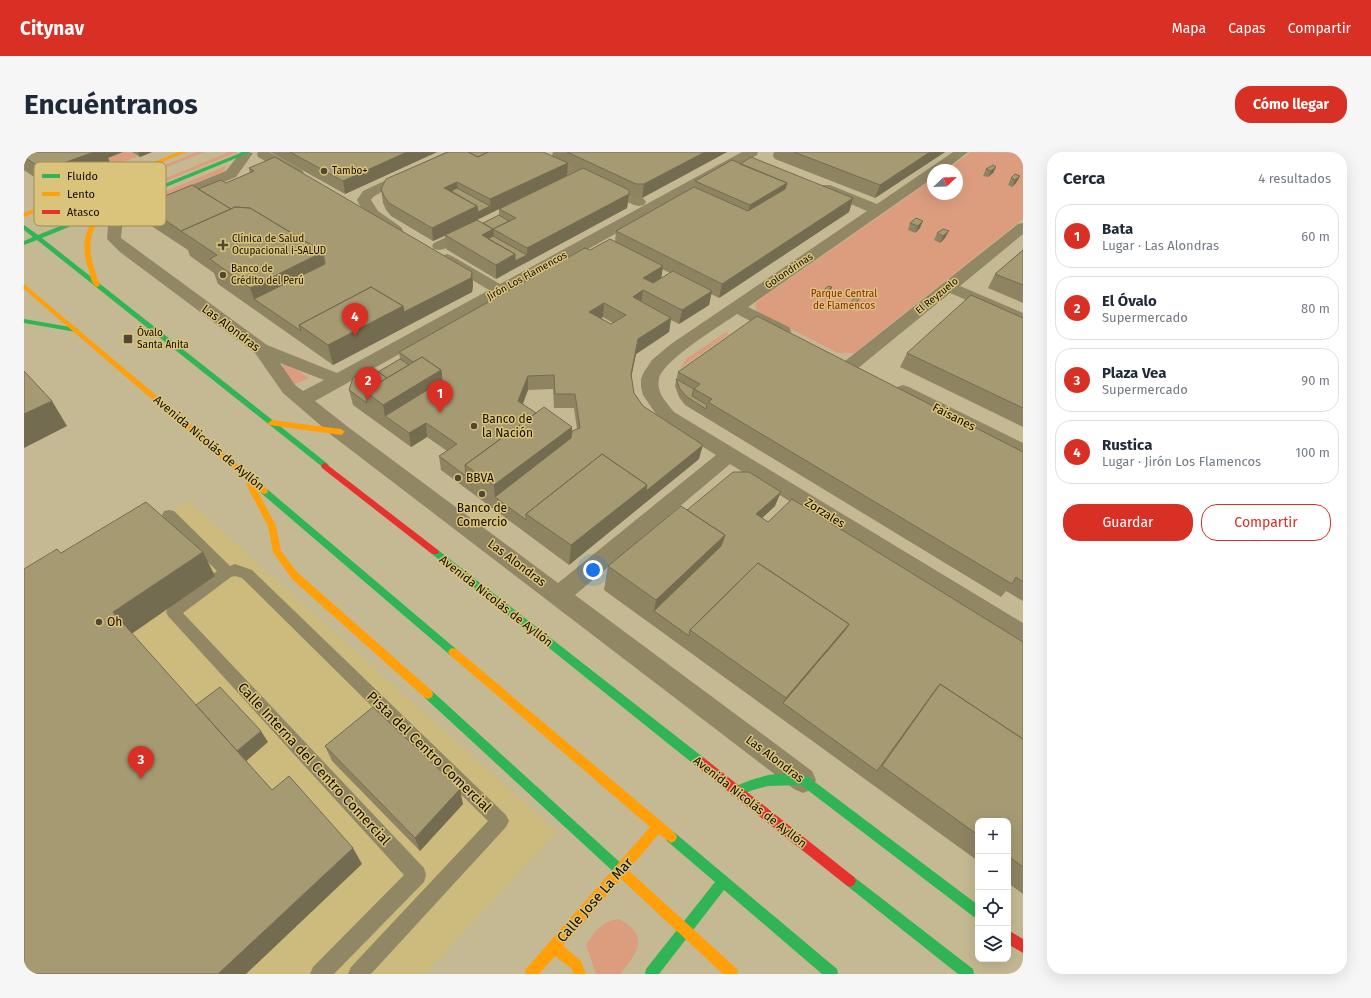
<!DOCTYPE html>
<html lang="es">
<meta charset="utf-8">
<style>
:root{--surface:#fff;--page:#f6f6f7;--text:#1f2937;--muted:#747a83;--line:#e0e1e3;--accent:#d93025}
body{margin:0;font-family:"Fira Sans",sans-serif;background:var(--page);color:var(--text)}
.controls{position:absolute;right:12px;bottom:12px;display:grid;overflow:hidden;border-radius:8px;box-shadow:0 4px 16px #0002}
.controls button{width:36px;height:36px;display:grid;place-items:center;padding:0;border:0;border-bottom:1px solid var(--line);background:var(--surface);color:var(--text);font:20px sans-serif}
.compass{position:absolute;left:903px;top:12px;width:36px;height:36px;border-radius:50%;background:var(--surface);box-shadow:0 4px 16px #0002;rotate:67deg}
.you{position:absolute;left:569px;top:418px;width:14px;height:14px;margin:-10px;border:3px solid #fff;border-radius:50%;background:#1a73e8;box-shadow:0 0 0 6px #1a73e833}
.badge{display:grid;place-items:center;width:26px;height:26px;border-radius:50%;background:var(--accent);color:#fff;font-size:13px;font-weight:700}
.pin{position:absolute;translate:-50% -33px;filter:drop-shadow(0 1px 2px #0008)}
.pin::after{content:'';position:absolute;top:21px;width:14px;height:12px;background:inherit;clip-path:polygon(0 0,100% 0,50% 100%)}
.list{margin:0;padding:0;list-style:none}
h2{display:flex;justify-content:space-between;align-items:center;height:52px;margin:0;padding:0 16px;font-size:17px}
h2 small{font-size:13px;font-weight:400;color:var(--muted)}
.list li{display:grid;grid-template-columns:26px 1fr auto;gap:12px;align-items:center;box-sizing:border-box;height:64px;margin:0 8px 8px;padding:0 8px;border:1px solid var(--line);border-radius:16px}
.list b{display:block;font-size:15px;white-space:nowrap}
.list p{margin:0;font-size:13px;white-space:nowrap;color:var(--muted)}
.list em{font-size:13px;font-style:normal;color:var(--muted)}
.actions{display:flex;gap:8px;padding:12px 16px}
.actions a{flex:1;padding:9px 0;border:1px solid var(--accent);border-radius:16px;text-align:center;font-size:14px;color:var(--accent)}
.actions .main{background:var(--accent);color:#fff}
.icon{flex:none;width:22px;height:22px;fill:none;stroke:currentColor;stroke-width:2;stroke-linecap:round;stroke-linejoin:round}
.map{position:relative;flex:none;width:999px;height:822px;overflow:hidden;border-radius:16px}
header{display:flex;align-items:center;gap:24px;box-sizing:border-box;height:56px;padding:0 20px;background:var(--accent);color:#fff}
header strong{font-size:19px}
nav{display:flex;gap:22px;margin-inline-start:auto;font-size:14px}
.intro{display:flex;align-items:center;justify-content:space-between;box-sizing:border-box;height:96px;padding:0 24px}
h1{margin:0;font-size:28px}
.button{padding:10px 18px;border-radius:16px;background:var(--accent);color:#fff;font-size:14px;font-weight:700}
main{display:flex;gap:24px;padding:0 24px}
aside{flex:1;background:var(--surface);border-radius:16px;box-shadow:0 4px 16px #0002}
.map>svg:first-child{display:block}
</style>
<header>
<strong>Citynav</strong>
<nav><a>Mapa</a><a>Capas</a><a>Compartir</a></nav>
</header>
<div class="intro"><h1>Encuéntranos</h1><a class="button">Cómo llegar</a></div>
<main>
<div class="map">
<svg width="999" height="822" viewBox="0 0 999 822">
<rect width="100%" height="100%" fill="#c4b992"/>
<path fill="#cdbb7d" d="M164,349l369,331 -132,142h-401v-373z"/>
<path fill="#dc9d7f" d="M99,0h9l7,4 -28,10 -10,-6z
M173,0h8l-123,48 -2,-1z
M205,0h8l-137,56 -3,-2z
M947,0l52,1v66l-169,134h-16l-81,-41 -2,-9 178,-124v15h24v-24h-11z
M202,14l-2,5 -69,29 -15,2z
M702,180l3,2 -49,35 6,-10z
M263,211l22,15 -16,7 -10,-13v-7z
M595,767c31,17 19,33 1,55h-24l-10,-29c9,-15 16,-23 33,-26z"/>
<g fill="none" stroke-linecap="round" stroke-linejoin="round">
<path fill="#918765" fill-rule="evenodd" d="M145,358l5,1 56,55 5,-2 17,6 254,245 3,6 -3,6 -135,147h-23l3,-7 137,-146 -246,-243 -7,-2 -4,1 -48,36 241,255 2,7 -2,7 -90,92h-24l3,-7 91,-92 -236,-259 -2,-4 2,-4 49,-37 -53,-52 -2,-4 2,-4z"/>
<path fill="#918765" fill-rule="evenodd" d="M217,0l12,1 -17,24 -64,26h-10l-1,4 -34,15 -5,5 -1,11 146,107 70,28 152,-83 -47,-28 -3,-3 3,-3 5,-2 5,2 48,28 242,-132h16l-1,3 -442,246 33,26 210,156 158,-128 -56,-35 -17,-25 -2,-8v-8l3,-7 8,-12 19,-16 196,-133 -47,-20 -2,-3 2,-3h10l47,19 76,-52h15l-23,18h-12v8l-185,129 41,20 2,4 -2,4 -6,1 -6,-1 -40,-21c-17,12 -74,46 -78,65 -3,13 7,23 15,33l349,211v22l-8,-3 -285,-178 -155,131 237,176 4,9 -4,9 -9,4 -9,-4 -460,-352 -51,-44 -28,-40 -135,-101 -13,-13 1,-13 9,-10 34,-15 5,-1 5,1 1,-4 64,-26zM256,211l44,17 -21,11 -8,-6z
M234,0h11l33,18 2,3 -2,3h-10l-34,-19 -1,-3z
M422,0h17l-1,3 -79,36 -10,6 -2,3 7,11 23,16 2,3 -2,3c-17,4 -38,-19 -44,-33l6,-9z
M500,0h17l103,47 2,3 -2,3 -5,1 -5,-1 -109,-50z
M999,71v11l-63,52 63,27v11l-73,-31 -93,76 -6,2 -6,-2 -3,-4 3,-4 173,-137z
M448,73l5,1 2,3 -2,3 -33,17 -5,1 -5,-1 -2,-3 2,-3z
M879,233l6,2 114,56v15l-7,-2 -119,-61 -3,-4 3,-4z"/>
<path fill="#30b455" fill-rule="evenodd" d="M219,0h8l-209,86 286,226 1,2 -1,2 -3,1 -288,-229 -13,5v-4l9,-4 -9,-7v-5l14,10z
M0,167l52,9 3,2 -3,2 -52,-9z
M240,336l3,1 189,160 2,3 -2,3 -3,1 -3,-1 -189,-162 -1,-2 1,-2z
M411,397l3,1 266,208 1,4 -1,4 -4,1 -4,-1 -264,-212 -1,-2 1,-2z
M404,537l4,2 193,176 2,4 -2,4 -4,2 -4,-2 -193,-178 -1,-3 1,-3z
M752,622l27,1 4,1 171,129v14l-4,-2 -173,-132 -33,1 -15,4 -17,7 -4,-1 -2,-4 2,-4c14,-7 28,-12 44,-14z
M647,679l4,2 162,136 1,5h-16l-98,-84 -65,84h-14l1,-5 69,-87 -48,-41 -2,-4 2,-4z
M826,723l4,2 119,92 1,5h-16l-112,-89 -2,-4 2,-4z"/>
<path fill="#ff9f0a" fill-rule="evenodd" d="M155,0h8l-163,65v-4z
M74,60l5,1c-19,27 -14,43 -3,72l-3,2c-5,-2 -6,-8 -7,-13 -9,-26 -8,-40 8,-62z
M0,132l243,205 1,2 -1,2 -3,1 -7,-4 19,36 5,25 17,22 134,118 1,3 -1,3 -4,2 -4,-2 -132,-118 -19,-27 -5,-26 -22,-42 2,-2 -224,-193z
M248,268l69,9 4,3 -4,3 -72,-10 -1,-2z
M429,496l3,1 219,184 2,4 -2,4 -4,2 -12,-9 -31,36 109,99 1,5h-15l-102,-95 -58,67 18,15 5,13h-12l-2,-5 -17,-13 -16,18h-14l1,-5 124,-142 -200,-172 -2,-3 2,-3z"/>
<path fill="#e5322d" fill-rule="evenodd" d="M301,311l113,87 1,2 -1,2h-6l-110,-86 -1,-2 1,-2z
M676,605l4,1 150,119 2,4 -2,4 -4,2 -4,-2 -150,-119 -1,-4 1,-4z
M984,778l15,9v14l-15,-9z"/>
</g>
<path fill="#8e8462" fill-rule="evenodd" d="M0,0l84,6 4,9 -59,23 -29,-20z
M108,0h20l-12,5z
M246,0h167l-92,42z
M529,0h174l-85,46 -7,-1 -6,-3 -2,14 -131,71 -50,-30 -1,-13 -12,5 -42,-25 -5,-6 -3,-7 -2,-14 171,-33zM544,13l10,5 -11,6zM484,52l-9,5v6l-16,8 -6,-3 14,-7z
M750,0h171l-70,46 -100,-39 -2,-3z
M716,12l113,34 -4,14 -130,86 -8,-4 -2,11 -30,19 -8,-4 -2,12 -33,22 -5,23 3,16 9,13 56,53 -130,106 -43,-32 -85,-63 -2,-14 8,-5 -20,-14 -16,10 -58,-42 -4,-15 29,-18 22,-13 -1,-7 191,-102 25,-8 1,-11 78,-44 1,-6zM638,117l8,4 -9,6zM579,165l10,6 -2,1 -10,-6zM529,237l1,19h20l3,21 -5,2v-4l-36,-14 -13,-9 5,-14z
M972,15l-3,6 -5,4 -5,-1 3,-7z
M225,16l223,104 1,14 -1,6 -139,73 -115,-81 -4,-11 -24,-17 -2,-6 -38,-25 -7,-20 55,-16 28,-6 24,-10z
M996,24l-4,7 -4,4 -4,-2 3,-7z
M892,66l4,10 -5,5 -7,-3 2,-7z
M919,77l2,9 -5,5 -6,-3 3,-7z
M999,98v53l-35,-15 7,-14z
M808,135l-3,8 -4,3 -4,-1 3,-7z
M835,147l-3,7 -5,5 -3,-2 3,-7z
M999,166v109l-123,-60 7,-14z
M654,220l345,80v149l-17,-10 -5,6 -316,-192 -6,-8 -4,-11z
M751,354l-13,12 6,4 255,120v252l-15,-11v-62h-30v40l-374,-271 4,-24 79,-56z
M301,594l138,58 -43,47 -88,-90z"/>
<path fill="#746c50" d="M70,0h29l-15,6 4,9 -59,23 -9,-20z
M114,0h14l-12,5z
M383,0h30l-92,42 -2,-13z
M681,0h22l-85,46 2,-14z
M906,0h15l-70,46 5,-13z
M544,11l-1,13 -76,37 -1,-14z
M972,15l-3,6 -5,4 3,-6z
M996,24l-4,7 -4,4 3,-7z
M433,30l1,13 -14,-7z
M763,31l-6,19 -36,23 5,-20z
M605,42l-2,14 -100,54v-14z
M829,46l-4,14 -130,86 3,-14z
M453,54h13l1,7 -58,28 -1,-13z
M899,69l-3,7 -5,5 3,-7z
M469,77l1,14 -12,-8z
M925,79l-4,7 -5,5 3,-7z
M299,100l5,25 -74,22 -4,-11z
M491,102v14l-19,11v-14z
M503,103v7l-12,6v-7z
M639,114l-2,14 -18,10 -2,14 -8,-7 10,-19z
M448,120l1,14 -1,6 -139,73 -5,-20 75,-39z
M808,135l-3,8 -4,3 2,-7z
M688,139l-3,14 -30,19 3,-14z
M835,147l-3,7 -5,5 3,-7z
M580,151l-1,14 -15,9 1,-14z
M647,166l-2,14 -33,22 -7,34 2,-14 7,-35z
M417,218l2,25 -58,21 -2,-11z
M504,224v14l-10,25v-14z
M28,249l15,25 -43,22v-34z
M402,271l1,14 -16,10 -2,-14z
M548,275l-2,25 -75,45 -1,-12z
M679,293l-4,14 -130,106 2,-20 76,-60z
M757,340l-6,14 -24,22 5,-14z
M701,383l-8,24 -63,52 2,-11z
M179,400l12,24 -85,59 -17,-23z
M825,472l-11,18 -55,61 3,-5z
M237,579l7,11 -24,21 -8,-11z
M436,637l3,15 -43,47 -5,-13z
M329,696l9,16 -116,110h-28z"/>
<path fill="#a59a72" stroke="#746c50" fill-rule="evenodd" d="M0,0h70l-50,18 -20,-13z
M266,0h117l-64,29z
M424,0h20l10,5 10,-5h55l25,11 -78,36 -33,-17 -13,6 33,18 -45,22 -43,-25 -5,-7 -3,-7 5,-10z
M444,0h20l-10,5z
M543,0h138l-61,32h-8z
M770,0h136l-50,33z
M251,5l197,115 -1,6 -67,34 -1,-6 -32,-19 -72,38 2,6 -47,-32 71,-35 -2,-12 -73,-44 -15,-1 -4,2 -33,-20 23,-9 5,3 28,-12 -5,-3z
M727,5l102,41 -131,86 -106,-53 78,-44 54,24 37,-22 2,-6 -47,-19z
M708,8l55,23 -37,22 -55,-24z
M969,13l3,2 -5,4 -5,-2z
M559,16l46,22v4l-102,54 -34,-19 23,-11 -17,-9z
M991,22l5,2 -5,4 -4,-2z
M168,33l39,24 -50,22 -38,-26z
M433,36l33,18 -12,6 -1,-6 -26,-15z
M211,55l15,1 73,44 -73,36 -40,-29 7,-4 -36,-24z
M475,63l10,6 -16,8v7v-7l-10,-6z
M892,66l7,3 -5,5 -8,-3z
M453,68l16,9 -11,6 33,19 -19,11 -51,-30z
M919,77l6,2 -6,5 -6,-3z
M469,84l34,19 -12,6v-7l-27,-15z
M586,87l53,27 -20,12 10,5 20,-12 39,20 -30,19 -39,-20 -10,7 38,21 -33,21 -7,35 3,19 9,13 60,39 -57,46 1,-6 -45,-31 -76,60v6l-31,-23 76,-59 1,-7 8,-3 -5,-34h-20l-1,-19 -26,1 -10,25 18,12 -71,52 1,11 -27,-20 18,-12 -31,-21 -17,10 -24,-17 57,-35 -1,-11 -19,-13 -9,5 -14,-10 186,-104 5,2zM580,151l22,12 -15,9 -22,-12z
M999,98v35l-28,-11z
M804,134l4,1 -5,4 -3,-1z
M347,135l32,19 -75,39 -29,-20z
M947,143l52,23v90l-116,-55z
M831,145l4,2 -5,5 -3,-2z
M733,164l266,136v130l-7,-5 -4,7 -304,-182 4,-3 -18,-10 6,-5 -22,-12z
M398,205l19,13 -58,35 -18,-14z
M376,207l9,6 -22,13 -9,-6z
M348,215l15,11 -22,13 2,12 -18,-13 4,-12z
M0,219l28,30 -28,13z
M652,227l18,10 -2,7 15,9 -1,4 -19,-12 -7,-8z
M520,255l28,20 -78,58 -29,-20z
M578,302l45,31 -76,60 -45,-31z
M709,320h16l32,20 -25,22 12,8 24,-23 231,143v97l-83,-55 -4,5 -59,82 -94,-68 63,-74 3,-5 -91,-61 -68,67 -1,6 -35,-25 67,-65 4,-11 -38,-25z
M122,350l57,50 -90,60 159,178 17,-14 64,72 -135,126h-194v-405l33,-20 4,4z
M657,354l44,29 -69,65 -48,-34z
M734,411l91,61 -63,74 -96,-68z
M916,532l83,55v128l-15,-11v-35h-30v14l-96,-69z
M196,535l41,44 -24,20 -41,-46z
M349,555l87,82 -45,49 -90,-92z"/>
<g fill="#504833" stroke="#dac47c" stroke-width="1.5">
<circle cx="300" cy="19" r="4"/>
<path d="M197 87h4v4h4v4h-4v4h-4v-4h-4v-4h4z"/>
<circle cx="199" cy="123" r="4"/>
<rect x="99" y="182" width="10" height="10" rx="2"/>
<circle cx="450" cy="274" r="4"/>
<circle cx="434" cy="326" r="4"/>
<circle cx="458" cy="342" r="4"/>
<circle cx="75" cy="470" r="4"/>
</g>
<g text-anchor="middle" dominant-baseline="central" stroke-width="3" stroke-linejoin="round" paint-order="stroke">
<g font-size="10" fill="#120b00" stroke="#dac47c" text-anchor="start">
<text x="308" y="19">Tambo+</text>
<text x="208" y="87">Clínica de Salud<tspan x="208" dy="12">Ocupacional i-SALUD</tspan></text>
<text x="207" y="117">Banco de<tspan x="207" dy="12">Crédito del Perú</tspan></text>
<text x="113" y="181">Óvalo<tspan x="113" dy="12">Santa Anita</tspan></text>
</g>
<g font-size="10" fill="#120b00" stroke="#dac47c">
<text transform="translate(765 119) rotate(-34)">Golondrinas</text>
<text transform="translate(503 124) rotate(-29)">Jirón Los Flamencos</text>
<text transform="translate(913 144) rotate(-39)">El Reyzuelo</text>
</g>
<g font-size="10" fill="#921c04" stroke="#dac47c">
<text x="820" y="142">Parque Central<tspan x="820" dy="12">de Flamencos</tspan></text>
</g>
<g font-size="12" fill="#120b00" stroke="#dac47c">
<text transform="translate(207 176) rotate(37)">Las Alondras</text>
<text transform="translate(930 265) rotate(27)">Faisanes</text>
<text transform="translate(185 291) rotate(40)">Avenida Nicolás de Ayllón</text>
<text transform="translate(801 361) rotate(32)">Zorzales</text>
<text transform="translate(493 411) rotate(37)">Las Alondras</text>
<text transform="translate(472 449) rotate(38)">Avenida Nicolás de Ayllón</text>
<text transform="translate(751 607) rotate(37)">Las Alondras</text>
<text transform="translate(726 650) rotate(38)">Avenida Nicolás de Ayllón</text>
</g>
<g font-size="12" fill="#120b00" stroke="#dac47c" text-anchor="start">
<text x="458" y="267">Banco de<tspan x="458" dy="14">la Nación</tspan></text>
<text x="442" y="326">BBVA</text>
<text x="458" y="356" text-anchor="middle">Banco de<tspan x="458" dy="14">Comercio</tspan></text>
<text x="83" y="470">Oh</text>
</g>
<g font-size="14" fill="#120b00" stroke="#dac47c">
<text transform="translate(405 600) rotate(44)">Pista del Centro Comercial</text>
<text transform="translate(290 612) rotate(47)">Calle Interna del Centro Comercial</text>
<text transform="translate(571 748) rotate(-49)">Calle Jose La Mar</text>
</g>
</g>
<rect x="10" y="10" width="132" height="64" rx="6" fill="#dac47c" stroke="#9e8c57" stroke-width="1"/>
<rect x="18" y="22" width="18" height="4" fill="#30b455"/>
<rect x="18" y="40" width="18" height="4" fill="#ff9f0a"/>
<rect x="18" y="58" width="18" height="4" fill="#e5322d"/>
<g font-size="11" fill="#120b00">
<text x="43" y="28">Fluido</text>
<text x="43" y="46">Lento</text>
<text x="43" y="64">Atasco</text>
</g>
</svg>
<div class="controls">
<button>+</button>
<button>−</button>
<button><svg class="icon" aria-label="locate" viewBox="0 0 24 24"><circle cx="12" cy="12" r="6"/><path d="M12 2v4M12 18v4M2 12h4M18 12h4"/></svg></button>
<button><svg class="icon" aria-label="layers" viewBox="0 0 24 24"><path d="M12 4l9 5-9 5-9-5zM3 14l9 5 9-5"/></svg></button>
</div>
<svg class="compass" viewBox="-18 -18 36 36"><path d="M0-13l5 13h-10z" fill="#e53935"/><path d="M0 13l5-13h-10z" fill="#747a83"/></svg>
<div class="you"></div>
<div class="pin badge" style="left:416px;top:261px">1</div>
<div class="pin badge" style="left:344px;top:248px">2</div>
<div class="pin badge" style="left:117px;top:627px">3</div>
<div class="pin badge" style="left:331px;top:184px">4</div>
</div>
<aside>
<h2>Cerca<small>4 resultados</small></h2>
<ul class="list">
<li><span class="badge">1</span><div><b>Bata</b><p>Lugar · Las Alondras</p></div><em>60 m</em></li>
<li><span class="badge">2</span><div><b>El Óvalo</b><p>Supermercado</p></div><em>80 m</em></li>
<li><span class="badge">3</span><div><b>Plaza Vea</b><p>Supermercado</p></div><em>90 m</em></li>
<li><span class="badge">4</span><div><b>Rustica</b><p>Lugar · Jirón Los Flamencos</p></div><em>100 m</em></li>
</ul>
<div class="actions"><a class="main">Guardar</a><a>Compartir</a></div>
</aside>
</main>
